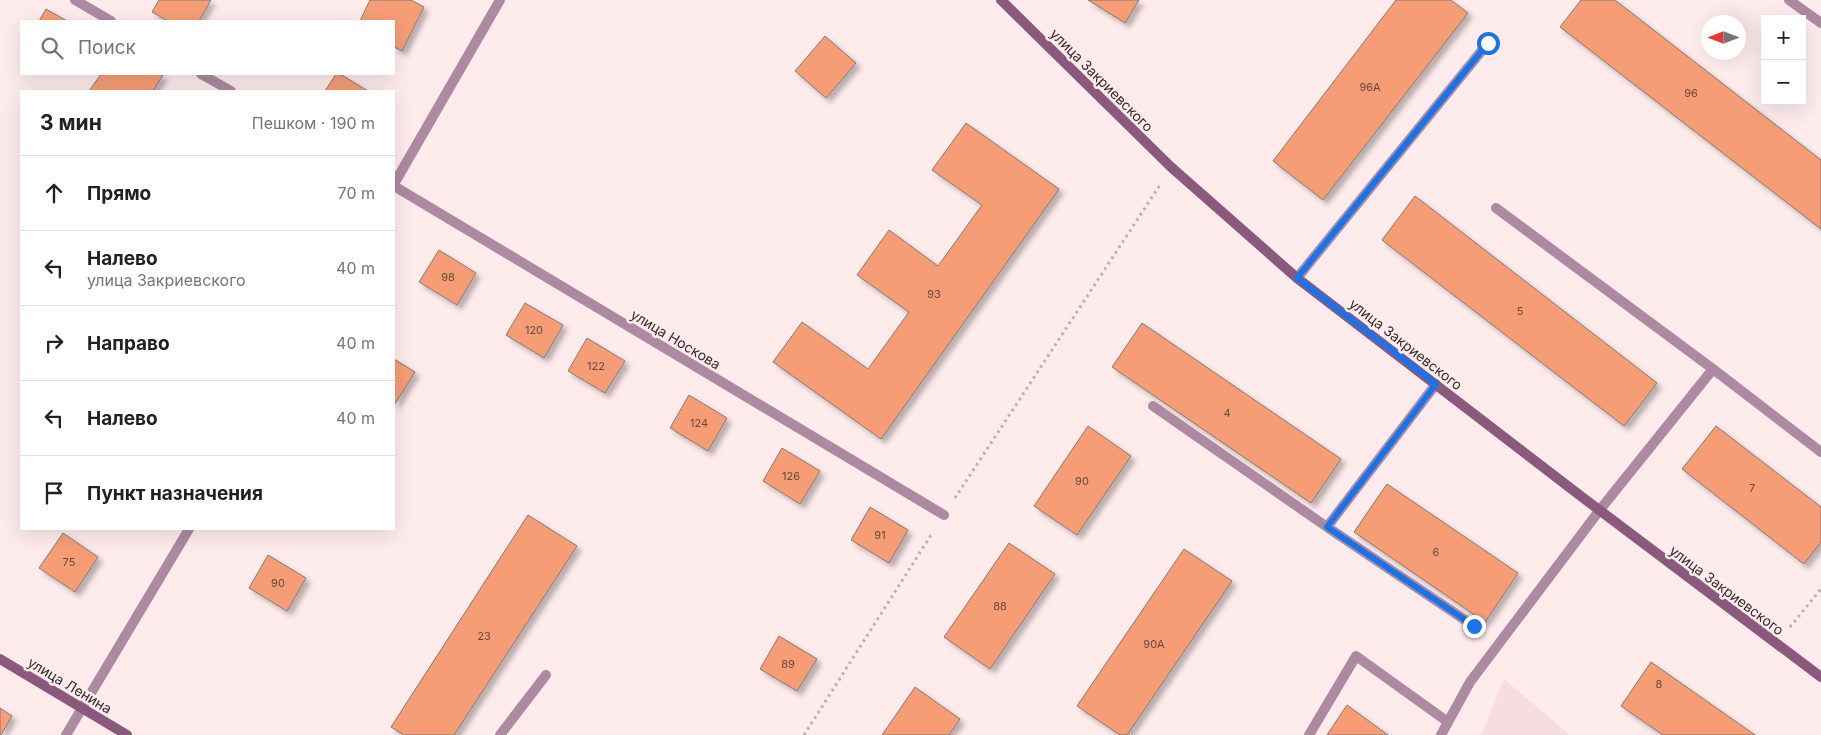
<!DOCTYPE html>
<html lang="ru">
<meta charset="utf-8">
<style>
:root{--surface:#fff;--page:#f2f2f2;--text:#202124;--muted:#757577;--line:#e0e0e0}
body{margin:0;font-family:Inter,sans-serif;background:var(--page);color:var(--text)}
.controls{position:absolute;right:15px;top:15px;display:grid;overflow:hidden;border-radius:0px;box-shadow:0 5px 20px #0002}
.controls button{width:45px;height:45px;display:grid;place-items:center;padding:0;border:0;border-bottom:1px solid var(--line);background:var(--surface);color:var(--text);font:25px sans-serif}
.compass{position:absolute;left:1701px;top:15px;width:45px;height:45px;border-radius:50%;background:var(--surface);box-shadow:0 5px 20px #0002;rotate:270deg}
.stop{position:absolute;width:15px;height:15px;margin:-11px;border:4px solid #1a73e8;border-radius:50%;background:#fff}
.stop.end{background:#1a73e8;border-color:#fff;box-shadow:0 1px 5px #0008}
.list{margin:0;padding:0;list-style:none}
h2{display:flex;justify-content:space-between;align-items:center;height:65px;margin:0;padding:0 20px;font-size:21px}
h2 small{font-size:16px;font-weight:400;color:var(--muted)}
.list li{display:grid;grid-template-columns:32px 1fr auto;gap:15px;align-items:center;box-sizing:border-box;height:75px;padding:0 20px;border-top:1px solid var(--line)}
.list b{display:block;font-size:19px;white-space:nowrap}
.list p{margin:0;font-size:16px;white-space:nowrap;color:var(--muted)}
.list em{font-size:16px;font-style:normal;color:var(--muted)}
.icon{flex:none;width:28px;height:28px;fill:none;stroke:currentColor;stroke-width:2;stroke-linecap:round;stroke-linejoin:round}
.map{position:relative;flex:none;width:1821px;height:735px;overflow:hidden}
.search{position:absolute;background:var(--surface);box-shadow:0 5px 20px #0002;left:20px;top:20px;width:375px;height:55px;display:flex;align-items:center;gap:12px;box-sizing:border-box;padding:0 18px;border-radius:0px;color:var(--muted);font-size:19px}
.panel{position:absolute;background:var(--surface);box-shadow:0 5px 20px #0002;left:20px;top:90px;width:375px;height:440px;border-radius:0px}
.map>svg:first-child{display:block}
</style>
<div class="map">
<svg width="1821" height="735" viewBox="0 0 1821 735">
<defs>
<filter id="shadow"><feDropShadow dx="4.5" dy="4.5" stdDeviation="2.5" flood-color="#0004"/></filter>
</defs>
<rect width="100%" height="100%" fill="#feeced"/>
<path fill="#f8dde0" d="M1504,679l66,56h-89z"/>
<path fill="#f69d76" stroke="#867872" filter="url(#shadow)" d="M159,0h52l-12,21h-31l-16,-9z
M370,0h41l13,7 -22,44 -8,-4v-26h-34z
M1088,0h51l-14,23z
M1396,0h55l17,13 -145,187 -50,-39z
M1581,0h34l206,160v69l-261,-202z
M46,9l21,12h-28z
M825,36l31,27 -30,35 -31,-27z
M101,74h60l2,1 -10,16h-64z
M336,74h4l28,17h-43z
M966,123l93,66 -178,250 -108,-77 29,-40 66,47 41,-57 -52,-37 32,-45 49,36 44,-61 -50,-35z
M1415,196l242,187 -33,43 -242,-186z
M439,250l37,23 -19,32 -38,-23z
M525,303l38,22 -19,33 -38,-23z
M1142,323l199,136 -30,44 -199,-136z
M587,338l38,23 -20,32 -37,-22z
M394,359l21,13 -20,32h-1z
M689,395l38,23 -19,33 -38,-23z
M1088,426l43,30 -54,79 -43,-29z
M1716,426l105,81v35l-17,22 -122,-95z
M782,448l38,23 -20,33 -37,-23z
M1387,484l131,89 -33,49 -131,-90z
M870,507l38,23 -19,33 -38,-23z
M528,515l49,31 -123,189h-50l-13,-8z
M63,533l35,24 -23,35 -36,-24z
M1009,543l46,31 -65,95 -46,-32z
M1184,549l48,32 -105,154h-7l-43,-29z
M268,555l38,23 -19,33 -38,-23z
M779,636l38,23 -20,32 -37,-22z
M1651,662l104,73h-92l-42,-29z
M915,687l45,32 -11,16h-67z
M1347,705l41,30h-61z
M0,708l12,8 -11,19h-1z"/>
<g fill="none" stroke-linecap="round" stroke-linejoin="round">
<path stroke="#bcaeaf" stroke-width="3" stroke-dasharray="2.5 4" stroke-linecap="butt" d="M955,498l205,-313
M1790,627l31,-38
M804,735l129,-203"/>
<path stroke="#ad8aa2" stroke-width="10" d="M1789,0l32,23
M1496,208l217,161
M1297,278l191,-235
M1153,406l174,121 109,-143
M1327,527l147,99
M500,735l46,-60
M1309,735l47,-79 92,66
M1441,735l29,-53 129,-171 114,-142 108,83"/>
<path stroke="#ad8aa2" stroke-width="10" d="M75,0l36,21
M201,74l30,17
M394,186l550,329"/>
<path stroke="#ad8aa2" stroke-width="10" d="M394,184l106,-184
M66,735l123,-206"/>
<path stroke="#8b597d" stroke-width="10" d="M1001,0l170,167 126,111 285,219 239,180
M0,659l127,76"/>
</g>
<g fill="none" stroke-linecap="round" stroke-linejoin="round">
<path stroke="#1a73e8" stroke-width="6" d="M1474,626l-147,-99 109,-143 -139,-106 191,-235"/>
</g>
<g text-anchor="middle" dominant-baseline="central" stroke-width="5" stroke-linejoin="round" paint-order="stroke">
<g font-size="11" fill="#64483f">
<text x="1370" y="87">96А</text>
<text x="1691" y="93">96</text>
<text x="448" y="277">98</text>
<text x="934" y="294">93</text>
<text x="1520" y="311">5</text>
<text x="534" y="330">120</text>
<text x="596" y="366">122</text>
<text x="1227" y="413">4</text>
<text x="699" y="423">124</text>
<text x="791" y="476">126</text>
<text x="1082" y="481">90</text>
<text x="1752" y="488">7</text>
<text x="880" y="535">91</text>
<text x="1436" y="552">6</text>
<text x="69" y="562">75</text>
<text x="278" y="583">90</text>
<text x="1000" y="606">88</text>
<text x="484" y="636">23</text>
<text x="1154" y="644">90А</text>
<text x="788" y="664">89</text>
<text x="1659" y="684">8</text>
</g>
<g font-size="14" fill="#332c2d" stroke="#feeced">
<text transform="translate(1102 80) rotate(45)">улица Закриевского</text>
<text transform="translate(676 339) rotate(31)">улица Носкова</text>
<text transform="translate(1406 344) rotate(38)">улица Закриевского</text>
<text transform="translate(1727 590) rotate(37)">улица Закриевского</text>
<text transform="translate(70 685) rotate(31)">улица Ленина</text>
</g>
</g>
</svg>
<div class="controls">
<button>+</button>
<button>−</button>
</div>
<svg class="compass" viewBox="-18 -18 36 36"><path d="M0-13l5 13h-10z" fill="#e53935"/><path d="M0 13l5-13h-10z" fill="#757577"/></svg>
<div class="stop" style="left:1488px;top:43px"></div>
<div class="stop end" style="left:1474px;top:626px"></div>
<div class="search"><svg class="icon" aria-label="search" viewBox="0 0 24 24"><circle cx="10" cy="10" r="6"/><path d="M15 15l6 6"/></svg>Поиск</div>
<section class="panel">
<h2>3 мин<small>Пешком · 190 m</small></h2>
<ul class="list">
<li><svg class="icon" aria-label="ahead" viewBox="0 0 24 24"><path d="M12 20V5M6 11l6-6 6 6"/></svg><div><b>Прямо</b></div><em>70 m</em></li>
<li><svg class="icon" aria-label="left" viewBox="0 0 24 24"><path d="M17 20v-9H6M10 6l-5 5 5 5"/></svg><div><b>Налево</b><p>улица Закриевского</p></div><em>40 m</em></li>
<li><svg class="icon" aria-label="right" viewBox="0 0 24 24"><path d="M7 20v-9h11M14 6l5 5-5 5"/></svg><div><b>Направо</b></div><em>40 m</em></li>
<li><svg class="icon" aria-label="left" viewBox="0 0 24 24"><path d="M17 20v-9H6M10 6l-5 5 5 5"/></svg><div><b>Налево</b></div><em>40 m</em></li>
<li><svg class="icon" aria-label="arrive" viewBox="0 0 24 24"><path d="M6 21V4h12l-3 4 3 4H6"/></svg><div><b>Пункт назначения</b></div></li>
</ul>
</section>
</div>
